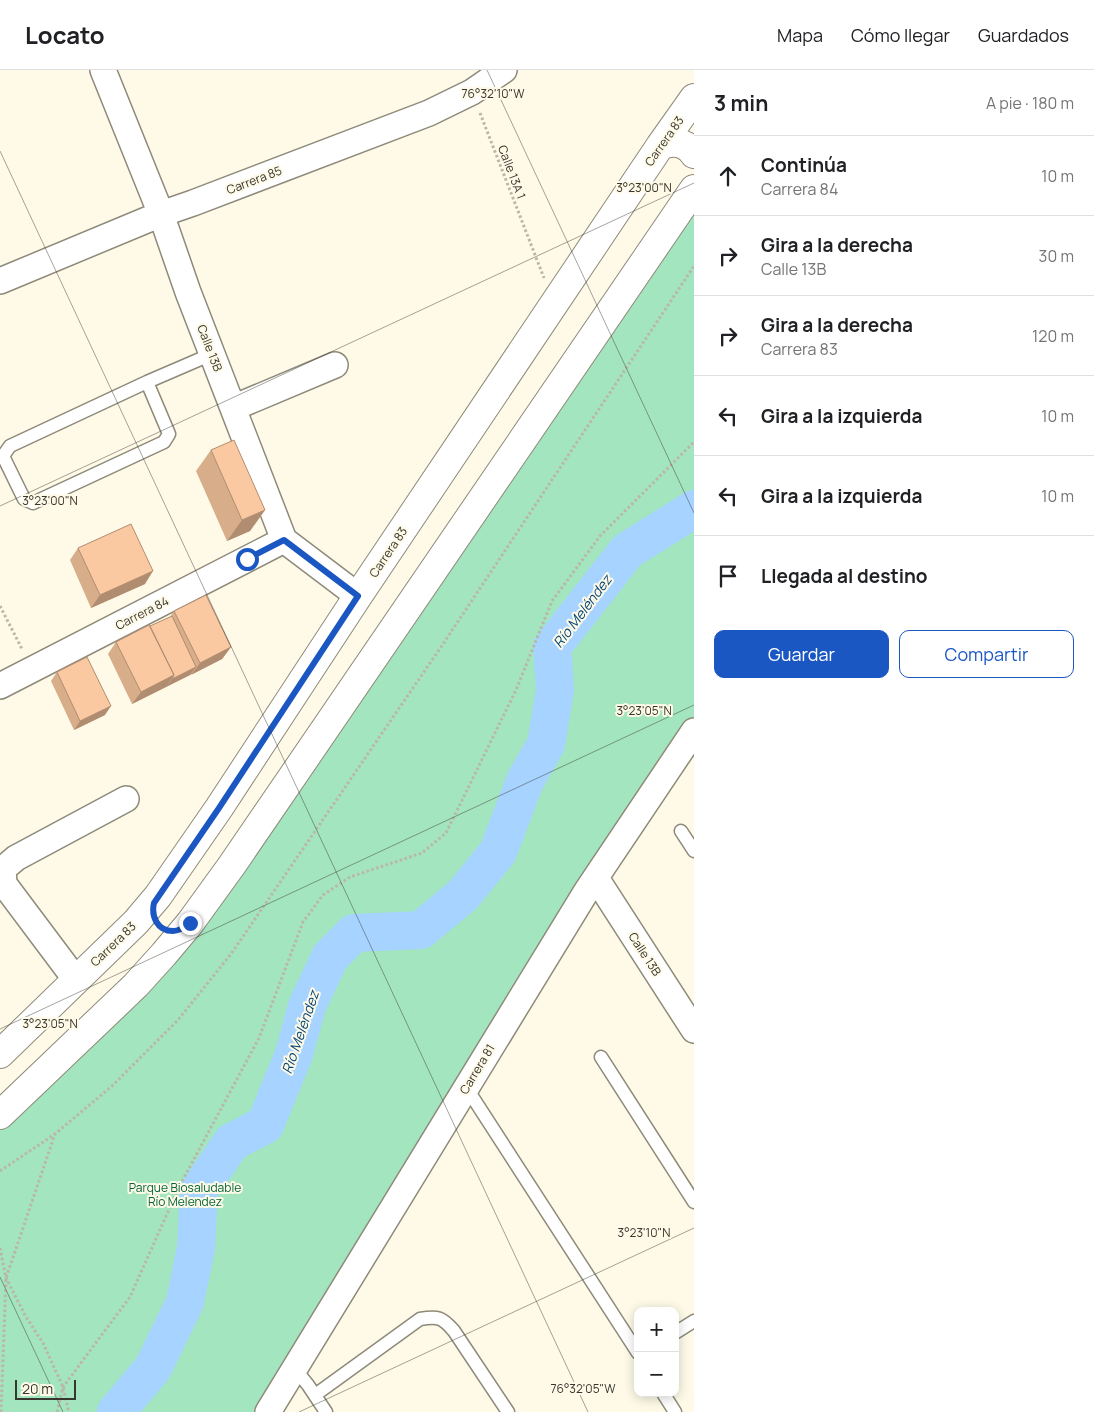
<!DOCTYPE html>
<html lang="es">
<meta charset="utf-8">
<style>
:root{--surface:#fff;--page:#f6f6f6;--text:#202124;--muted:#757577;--line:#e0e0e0;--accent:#1b57c3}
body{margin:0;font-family:Manrope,sans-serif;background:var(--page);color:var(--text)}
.controls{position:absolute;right:15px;bottom:15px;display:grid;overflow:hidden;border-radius:10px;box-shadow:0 2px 12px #0003}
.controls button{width:45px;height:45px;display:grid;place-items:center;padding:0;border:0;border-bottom:1px solid var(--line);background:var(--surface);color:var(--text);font:25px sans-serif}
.scale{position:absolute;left:15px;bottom:12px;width:61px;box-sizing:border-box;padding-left:5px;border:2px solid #37362f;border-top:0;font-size:14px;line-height:18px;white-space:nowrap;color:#37362f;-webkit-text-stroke:4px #fefae7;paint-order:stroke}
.stop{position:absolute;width:15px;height:15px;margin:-11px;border:4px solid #1b57c3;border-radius:50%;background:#fff}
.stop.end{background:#1b57c3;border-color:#fff;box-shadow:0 1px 5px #0008}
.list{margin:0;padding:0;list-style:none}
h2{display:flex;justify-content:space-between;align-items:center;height:65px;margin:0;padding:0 20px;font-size:21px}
h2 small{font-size:16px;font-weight:400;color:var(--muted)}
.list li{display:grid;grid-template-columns:32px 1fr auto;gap:15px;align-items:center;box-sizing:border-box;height:80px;padding:0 20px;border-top:1px solid var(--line)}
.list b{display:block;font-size:19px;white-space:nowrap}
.list p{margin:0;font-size:16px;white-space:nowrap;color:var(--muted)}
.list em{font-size:16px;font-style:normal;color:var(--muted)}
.actions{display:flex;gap:10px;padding:15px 20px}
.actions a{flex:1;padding:11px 0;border:1px solid var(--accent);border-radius:10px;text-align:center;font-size:18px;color:var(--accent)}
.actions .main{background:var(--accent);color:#fff}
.icon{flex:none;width:28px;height:28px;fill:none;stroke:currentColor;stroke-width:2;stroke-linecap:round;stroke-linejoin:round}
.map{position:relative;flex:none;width:694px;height:1342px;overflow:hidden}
header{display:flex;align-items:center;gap:30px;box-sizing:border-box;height:70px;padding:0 25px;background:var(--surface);border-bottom:1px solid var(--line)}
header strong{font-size:24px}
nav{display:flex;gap:28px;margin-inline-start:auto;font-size:18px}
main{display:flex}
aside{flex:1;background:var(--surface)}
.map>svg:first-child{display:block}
</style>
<header>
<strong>Locato</strong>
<nav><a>Mapa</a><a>Cómo llegar</a><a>Guardados</a></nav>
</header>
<main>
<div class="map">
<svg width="694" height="1342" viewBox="0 0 694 1342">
<rect width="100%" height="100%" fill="#fefae7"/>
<path fill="#a3e5be" d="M694,119v542l-426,681h-268v-297l136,-130z"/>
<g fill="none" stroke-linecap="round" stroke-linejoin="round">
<path stroke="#a6d3ff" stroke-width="38" d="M116,1342l37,-44 32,-66 11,-54 3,-58 33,-48 33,-17 29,-71 13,-48 23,-49 24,-24 67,-3 42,-35 35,-43 27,-71 21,-37 9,-54 -3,-43 75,-96 67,-42"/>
<g stroke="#8e8a7a" stroke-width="15">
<path id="lane" d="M147,312l22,52 -5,8 -131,61 -9,-4 -21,-43 7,-10 137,-64 65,-28
M681,761l13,20
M601,987l93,145
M466,1017l172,266
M675,1263l19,-12
M295,1299l13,16 18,27
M663,1323l12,19
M315,1325l105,-76c18,-3 22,-2 34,12l54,81"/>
</g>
<g stroke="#8e8a7a" stroke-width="28">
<path id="street" d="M103,0l58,144 27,78 96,248 74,56
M0,211l161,-67 32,-11 236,-90 43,-21 32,-22
M233,338l102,-43
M0,616l284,-146
M596,808l98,152
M76,910l-72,-96 -1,-15 13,-11 110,-59
M268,1342l318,-520 108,-161"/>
</g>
<g stroke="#8e8a7a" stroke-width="30">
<path id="secondary" d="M660,76c13,-6 26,-4 34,8
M0,984l136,-132 22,-26 61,-88 139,-212 302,-450 34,-48
M0,1045l136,-130 28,-31 26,-31 42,-58 462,-676"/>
</g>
<path stroke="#bab7a8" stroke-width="3" stroke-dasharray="2.5 2.5" stroke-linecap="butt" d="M480,43l64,165
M0,536l22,43
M0,1101l55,-37 57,-48 66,-66 53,-66 210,-307 253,-381
M0,1178l6,30 20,39 17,26 20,44 6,25
M1,1342l5,-134 49,-144
M57,1342l6,-25 67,-90 49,-110 80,-149 44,-116 20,-27 27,-18 72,-24 24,-20 70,-143 36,-89 48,-65 94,-94"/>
<use href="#lane" stroke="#fff" stroke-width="12"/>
<use href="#street" stroke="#fff" stroke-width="25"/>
<use href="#secondary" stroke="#fff" stroke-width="28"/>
</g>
<path fill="#d8ad8a" d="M211,380l54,60 -15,21 -23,10 -31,-70z
M78,478l67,36 -54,24 -21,-48z
M174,541l57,36 -9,12 -90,45 -24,-50 8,-12 54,-25z
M57,602l48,43 -31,15 -23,-49z"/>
<path fill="#b08d71" d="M265,440l-15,21 -23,10 15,-21z
M153,501l-8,13 -54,24 9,-13z
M231,577l-9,12 -31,16 9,-12z
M196,597l-6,8 -24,12 6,-8z
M174,605l-8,12 -34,17 9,-12z
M111,636l-6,9 -31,15 6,-9z"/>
<path fill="#fbc9a1" stroke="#b08d71" d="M234,370l31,70 -23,10 -31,-70z
M131,454l22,47 -53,24 -22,-47z
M206,525l25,52 -31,16 -26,-52z
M172,546l24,51 -24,12 2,-4 -24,-49z
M149,555l25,50 -33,17 -25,-50z
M87,587l24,49 -31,15 -23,-49z"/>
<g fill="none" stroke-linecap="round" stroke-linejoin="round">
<path stroke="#1b57c3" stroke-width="6" d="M190,853c-5,4 -11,8 -17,8 -16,0 -22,-15 -19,-28l65,-95 139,-212 -74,-56 -37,19"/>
</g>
<path fill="none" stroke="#37362f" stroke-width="1" stroke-opacity="0.45" d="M487,0l207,443M0,81l588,1261M0,436l694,-323M0,959l694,-324M0,1207l63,135M299,1342l395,-184"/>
<g text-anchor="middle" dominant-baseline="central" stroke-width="4" stroke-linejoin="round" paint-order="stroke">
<g font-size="12" fill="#37362f" stroke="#fefae7">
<text transform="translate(664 71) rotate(-55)">Carrera 83</text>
<text transform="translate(512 102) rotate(69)">Calle 13A 1</text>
<text transform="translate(254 110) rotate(-21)">Carrera 85</text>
<text transform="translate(210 278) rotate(69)">Calle 13B</text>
<text transform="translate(388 482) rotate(-56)">Carrera 83</text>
<text transform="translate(142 543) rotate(-27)">Carrera 84</text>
<text transform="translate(113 874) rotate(-44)">Carrera 83</text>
<text transform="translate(645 884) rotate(57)">Calle 13B</text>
<text transform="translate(477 999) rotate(-59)">Carrera 81</text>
</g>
<g font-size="12" fill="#04643d" stroke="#fefae7">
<text x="185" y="1117">Parque Biosaludable<tspan x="185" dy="14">Río Melendez</tspan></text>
</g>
<g font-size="14" font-style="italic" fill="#034576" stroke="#fefae7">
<text transform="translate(582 541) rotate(-53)">Río Meléndez</text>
<text transform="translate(300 962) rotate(-71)">Río Meléndez</text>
</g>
</g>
<g font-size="12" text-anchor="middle" fill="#37362f" stroke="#fefae7" stroke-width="4" stroke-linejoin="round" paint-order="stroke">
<text x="493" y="28">76°32'10"W</text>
<text x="644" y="122">3°23'00"N</text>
<text x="50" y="435">3°23'00"N</text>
<text x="644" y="645">3°23'05"N</text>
<text x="50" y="958">3°23'05"N</text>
<text x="644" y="1167">3°23'10"N</text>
<text x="583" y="1323">76°32'05"W</text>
</g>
</svg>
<div class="controls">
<button>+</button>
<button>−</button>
</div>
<div class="scale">20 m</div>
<div class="stop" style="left:247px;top:489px"></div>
<div class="stop end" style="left:190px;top:853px"></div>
</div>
<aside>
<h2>3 min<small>A pie · 180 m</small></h2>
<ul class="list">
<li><svg class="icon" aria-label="ahead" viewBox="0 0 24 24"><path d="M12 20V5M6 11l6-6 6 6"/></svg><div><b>Continúa</b><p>Carrera 84</p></div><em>10 m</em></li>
<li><svg class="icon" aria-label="right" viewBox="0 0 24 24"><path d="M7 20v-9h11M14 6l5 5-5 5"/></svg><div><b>Gira a la derecha</b><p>Calle 13B</p></div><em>30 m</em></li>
<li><svg class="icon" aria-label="right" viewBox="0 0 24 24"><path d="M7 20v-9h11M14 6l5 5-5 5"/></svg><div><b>Gira a la derecha</b><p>Carrera 83</p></div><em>120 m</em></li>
<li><svg class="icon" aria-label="left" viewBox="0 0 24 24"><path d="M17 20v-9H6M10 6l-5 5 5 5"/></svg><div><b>Gira a la izquierda</b></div><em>10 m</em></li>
<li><svg class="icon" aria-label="left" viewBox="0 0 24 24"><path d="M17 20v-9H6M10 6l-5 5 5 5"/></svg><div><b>Gira a la izquierda</b></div><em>10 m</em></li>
<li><svg class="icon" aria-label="arrive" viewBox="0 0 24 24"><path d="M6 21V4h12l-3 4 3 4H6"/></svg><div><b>Llegada al destino</b></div></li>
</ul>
<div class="actions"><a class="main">Guardar</a><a>Compartir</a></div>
</aside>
</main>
